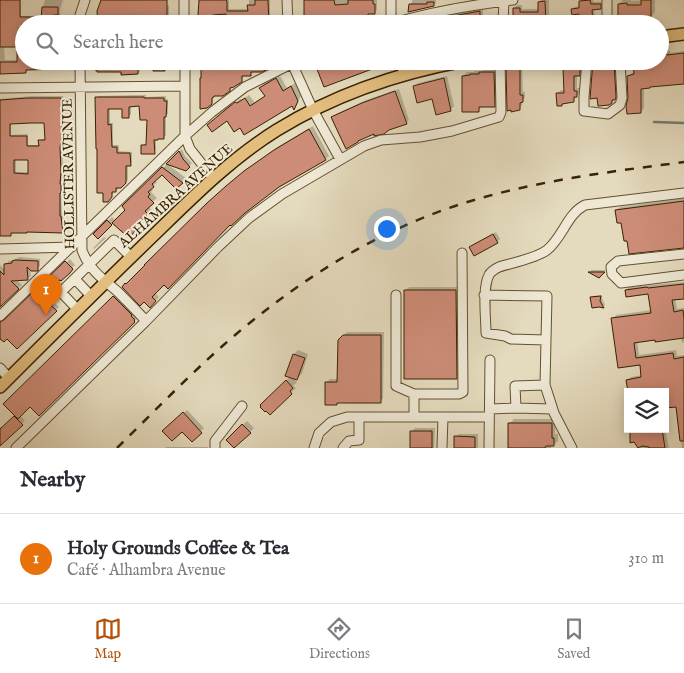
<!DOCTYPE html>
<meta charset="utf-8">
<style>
:root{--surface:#fff;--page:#f7f7f7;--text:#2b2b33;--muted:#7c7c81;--line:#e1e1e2;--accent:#b45309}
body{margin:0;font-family:"IM FELL English",serif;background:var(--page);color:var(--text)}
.controls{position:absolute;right:15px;bottom:15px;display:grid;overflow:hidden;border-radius:0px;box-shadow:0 2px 12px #0003}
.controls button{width:45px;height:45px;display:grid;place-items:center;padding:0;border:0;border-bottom:1px solid var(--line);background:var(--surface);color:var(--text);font:25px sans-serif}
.you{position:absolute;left:386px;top:228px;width:18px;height:18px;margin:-12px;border:4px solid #fff;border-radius:50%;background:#1a73e8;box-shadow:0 0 0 8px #1a73e833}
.badge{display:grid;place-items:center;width:32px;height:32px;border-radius:50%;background:var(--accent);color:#fff;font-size:16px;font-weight:700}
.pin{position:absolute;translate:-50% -41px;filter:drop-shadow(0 1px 2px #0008)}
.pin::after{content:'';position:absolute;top:26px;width:18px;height:15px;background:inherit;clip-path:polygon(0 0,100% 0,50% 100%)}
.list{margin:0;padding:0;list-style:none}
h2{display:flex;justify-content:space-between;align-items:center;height:65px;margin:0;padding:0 20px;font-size:21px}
h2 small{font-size:16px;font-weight:400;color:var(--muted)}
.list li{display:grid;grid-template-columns:32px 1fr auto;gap:15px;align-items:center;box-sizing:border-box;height:90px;padding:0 20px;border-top:1px solid var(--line)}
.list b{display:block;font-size:19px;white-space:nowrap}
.list p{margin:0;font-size:16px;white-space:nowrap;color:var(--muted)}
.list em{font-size:16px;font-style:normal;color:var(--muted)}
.icon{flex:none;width:28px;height:28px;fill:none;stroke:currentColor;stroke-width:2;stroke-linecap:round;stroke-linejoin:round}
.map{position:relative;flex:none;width:684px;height:448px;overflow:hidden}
.search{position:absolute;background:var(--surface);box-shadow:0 2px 12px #0003;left:15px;right:15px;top:15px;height:55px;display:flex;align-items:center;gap:12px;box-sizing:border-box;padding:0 18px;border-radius:28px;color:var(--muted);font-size:19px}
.sheet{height:155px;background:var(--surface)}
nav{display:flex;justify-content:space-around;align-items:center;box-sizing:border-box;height:70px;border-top:1px solid var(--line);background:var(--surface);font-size:14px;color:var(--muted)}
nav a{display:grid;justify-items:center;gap:2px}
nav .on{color:var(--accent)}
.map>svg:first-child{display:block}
</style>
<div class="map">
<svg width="684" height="448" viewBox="0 0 684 448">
<rect width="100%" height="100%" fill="#e4dabd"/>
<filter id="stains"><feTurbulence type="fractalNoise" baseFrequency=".004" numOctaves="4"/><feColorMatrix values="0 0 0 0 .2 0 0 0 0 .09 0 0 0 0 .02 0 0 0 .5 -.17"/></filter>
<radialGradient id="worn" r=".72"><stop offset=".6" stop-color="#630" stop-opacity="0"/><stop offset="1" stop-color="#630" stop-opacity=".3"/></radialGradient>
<path fill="#0003" fill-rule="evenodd" d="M0,0h21v16h21l1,-10 2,-6h18l-3,10v14h-16v-2l-20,1v38h36l-1,2v3l-2,2h-29l-2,4h-26zM4,46h14l1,14h-14z
M102,0h65v5h2v19h-46v-8l-14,1v7h-13l3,-2z
M200,0h29v9h20v-9h21v19h2v5h-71z
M305,0h72v10l-3,3h-5l-2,1 3,8 -2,2h-63z
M412,0h24v3l-3,2h-23l2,-3z
M540,0h9v24h-35v-15l3,-4h5v4h18z
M582,0h11l1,2h9v4l-3,2h-6l1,10 -2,2 -21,-11 3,-2 5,-1v-4z
M623,0h8v1l24,-1v12l-4,5h-12v2l-5,5 -15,-20z
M483,8v9l-3,3v4h-72l33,-9z
M660,50l1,1h9v2l14,-2v32l-40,5v20l-3,4 -11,-14 -2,-22 4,-3 28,-12z
M96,61h43l1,10 -2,2 -42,-4z
M154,61h13v7l-2,2h-11z
M201,61h67v5l-2,2 -13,2 -2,4h-8v4l-14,12 -14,5 -2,1v5l-2,2 -9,-26z
M594,61h23l1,34 -7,7z
M583,63v8l-4,3 -2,1v13h3v4l-7,9 -9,2 -2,2 -5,-11 4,-4h4v-22l3,-4z
M522,65l1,27h2v5l-2,3 -1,5 -3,4 -11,-40 3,-3z
M484,69h13l1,33 -4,4h-12l-4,5 -15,-35 4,-4h6l2,-1h7z
M280,76l7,12 8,-5 6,13 -7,12 -1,-4 -53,23 -13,-8 -15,3 28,-23 2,1 7,-5 6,8 11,-7 -5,-8 3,-4z
M447,76l7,30 -4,4 -17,-12 -19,-11 4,-4z
M399,89l10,31 -3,3 -73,-6 3,-3 30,-14z
M134,95h12v2l20,-1v3h2v15l-2,1v20l-2,2 -8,2v11l-2,2 -12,-6 2,-2h3l1,-25 -7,-14h-10v9l-2,2 -6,-8h-13v15h3v22h6v6l13,1v10l-2,3h-2v15l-8,7h-2v2l-2,2h-3v3l-6,6 -10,-102 2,-2z
M31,96h32v40l-1,8 1,26 -2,13h1v7l-1,1 1,23h1l1,16 -2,2 -34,-2 -16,3 -2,2h-10v-136zM45,122l1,17h-4l-2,2v4h-12v-11l-17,1v-12zM16,159h13v13h-13z
M313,126l16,30 -4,3 -33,19 -62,45 -75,70 4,4 -9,9 -6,-6 105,-132 30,-22z
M182,149l3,7 7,7 -6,6 -18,-6z
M167,164l19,14 -10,10 -14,-15 -7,7 2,2 -6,6 2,2 -2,2 6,6 -9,8 3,4 -12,12 2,2 -12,12 -16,-13 -15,14 -3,-3 17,-17 4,4 11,-11 -3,-4z
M684,198v48l-62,-25 -6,-11 4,-3z
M496,232l4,7 -3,3 -26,5 3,-3z
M104,237l2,1 -12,11 -1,-1z
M19,257l21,2v7l-3,3h-7l1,7 -4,3h-11l6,6 -22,21v-41l5,5v-5l4,-4 5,-1z
M70,259l5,6 -14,14 -6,-3 -10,10 6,6 -4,4 12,11 -42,40 -10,-9 -7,-1v-17l2,-1h3l4,-2z
M591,270h15l-7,6 -9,-5z
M684,282v15l-9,1 2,11 7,-1v34l-2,1 -1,-6 -44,4 2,14 37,-5 1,6 7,-1v51l-19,-14 -38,-12 4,-3 11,-2 -1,-11 -22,3 -6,-48 3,-4 36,-5 -3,-18 -23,-2 3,-3z
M409,287h50v87l-3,4 -51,-87z
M117,293l20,23 -1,1 1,1 -107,87 -10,10 5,6 -25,23v-17l2,2 14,-14 -8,-14z
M602,295v3l3,7 -1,1h-5l-7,-8 1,-2z
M347,332h37l-1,66 -3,4 -41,-1 -2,3 -11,-21 4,-4h9v-39z
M298,350l10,4 -6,20 -5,4 -6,-2 6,6 -4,4 3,2 -26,25 -8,-8 29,-29 3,-22z
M187,410l17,18 -12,12 -10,-10 -18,1z
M514,419h42l-1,15h3v7l-4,4h-3v3h-41v-25z
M684,420v28h-2l-3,-25z
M247,421l7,7 -19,19 -7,-7z
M415,428h20l-1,20h-23v-16z
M630,429h35l4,19h-29z
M459,434h19v14h-23v-11z
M166,447h42v1h-43z"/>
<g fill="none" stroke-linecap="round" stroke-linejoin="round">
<path stroke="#737c70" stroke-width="2.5" d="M654,122l30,1"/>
</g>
<path fill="#cd8c77" stroke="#392200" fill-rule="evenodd" d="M0,0h20v17h14l1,7h-13v23h-22z
M101,0h66v24h-21v-5h-18v5h-6v-6h-14v6h-10l-1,-13z
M199,0h27l1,1v10h21l-1,-6h8v-5h13l1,24h-43v-10l-13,1v9h-13v-8l-2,-1z
M304,0h30l1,5 13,-1v-4h25v4h2v10h-7v2h-3l2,8h-24v-7h-16l-1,7h-22z
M590,0l1,4h10v5l-9,1 1,11 -13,2 -1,-9 -7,1 -1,-6 8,-1v-7z
M641,0h10v18h-16v6h-8v-6h-9v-14l9,-1v2h14z
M545,1l1,23h-33v-16h7v4h18v-10z
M427,2h7v4l-26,6 1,-8h18z
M42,7h16v8h-4v5h-13z
M480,11v10h-3v3h-58v-1l18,-4z
M17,51h7v10h34v8l-32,1v3l-26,1v-12h17z
M684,53v31l-34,3v1l-9,1v24l-14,1 -1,-8 2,-8 -1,-22 7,-2 -1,-13h27v-7h7v1z
M138,61v13l-17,1v-3h-24v-2h-2v-6h2v-2z
M322,61h69v1l-67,25 -9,-23z
M593,61h21l2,36 -1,3h-3v3l-3,2 -11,1 -1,-8 -7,1z
M165,62v9h-12v-8z
M201,62h19v4h21v-4h9v2l17,-2v7l-5,3h-11v4h-9v6l-7,4 -1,1 -4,1v3l-7,5h-9v1l-2,1v6l-5,4 -7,1v-31h1z
M580,66v10h-6v15h3v6h-3v5l-12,2v2h-5l-1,-13h8l-1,-25z
M520,67v28h3v7l-3,1v7l-9,2v-2l-4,1 -1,-42z
M479,72h15l1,35h-16v5h-17v-36l8,-1v-1h9z
M276,78l7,13 8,-5 7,15 -4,9 -2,-4 -48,29 -4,-7 -6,4 -7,-11 -15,11 -5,-7 28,-23 2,1 8,-5 5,8 15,-10 -6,-8z
M444,78l7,33 -15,4 -4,-16 -15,4 -4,-17z
M395,91l12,33 -18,6 -5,4 -10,2v-2l-16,7v1l-12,7 -15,-32 31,-14z
M95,97h49v1h20v3h3l-1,16h-2v22h-6v1h-4l1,14h-14v-9h5l1,-25h-7l-1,-14 -10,1v11h-7v-9h-14v16l3,-1 1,23h5v6h13l1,13h-5v17l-5,5h-5v4h-4v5l-4,5h-5v-9h-6v-44h-1z
M28,98h33l1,41 -2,8 1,25 -1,12h1v9h-1v23h1l2,17 -36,-1v1h-16v3h-11v-136zM31,123h13l1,17h-7l1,6h-12v-10h-17v-12zM14,160h14v14l-14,-1z
M309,129l17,31 -47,27 -34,26 -14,13 -1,-1 -62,64 -4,-4 -12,12 4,4 -6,7 -6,-6 -4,4 -18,-19 3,-4 1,1 19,-19h-1l63,-62 19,-17 18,-15 30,-21z
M179,151l4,8 7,8 -4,4 -20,-7z
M162,167l21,16 -7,6 -14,-14 -10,9 2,3 -6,5 2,2 -2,3 6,6 -9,8 3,3 -12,12 2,2 -9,10 -17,-15 13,-13 -3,-4z
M684,201v47l-55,6 -2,-13h-3l-3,-18h-4l-2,-13z
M107,220l5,5 -14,14 -5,-5z
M493,234l5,9 -24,13 -5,-9z
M15,260l23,1v10h-7l-4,-4 1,13 -17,1 8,8 -19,18v-36l4,4v-11l8,-1v-2z
M65,261l8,8 -3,4 -9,8 -1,-1 -2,1 -3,-3 -13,13 6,6 -3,3 12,11 -40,38 -10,-10 -3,3 -4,-3v-17l4,-2z
M588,272h17l-6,6z
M684,284v15l-12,1 2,12 9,-2 1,9v19l-29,4v-2l-21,3 2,15 37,-5 1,6 10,-2v84h-4l-4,-34 -11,1v-16h-37l-2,-12 15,-3 -1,-12 -22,3 -7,-50 40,-5 -3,-19 -22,3 -1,-7 22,-3 1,1z
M404,290h52l1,89h-53z
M113,296l19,19 -1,1 4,4 -1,1 1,1 -96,94 -9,-9 -12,12 -15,-15z
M601,296l-1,5 4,7 -5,-1 -7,1 -2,-11z
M343,335h38v68h-44v2h-12v-23h12l1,-42z
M293,354l12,4 -8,22 -12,-4z
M286,380l7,8 -3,3 2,3 -22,21 -4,-4 -1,1 -5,-5 1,-1 -1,-1z
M183,412l19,21 -10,9 -10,-10 -10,9 -10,-10z
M14,416l9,9 -23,21v-17z
M508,423h44v15h2v8h-8l-1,2h-37z
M242,424l9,9 -17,15 -8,-8z
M630,429h11v2l21,-2 3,19h-16v-1l-7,-1 -4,2 -4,-6 -4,1z
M410,431h22v17h-22z
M454,436l21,1v11h-21z"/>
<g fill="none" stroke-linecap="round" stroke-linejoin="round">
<g stroke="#64502f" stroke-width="11">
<path id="minor" d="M184,0v24
M287,0l1,24
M607,0v24
M80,24v-9l5,-15
M390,24c40,-12 81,-19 123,-24
M391,24v-24
M503,24l1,-24
M80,61l2,189c7,20 21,29 36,42 9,9 19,19 28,29
M185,61v75l5,13 23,29
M291,61l22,49 27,49
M401,61l3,13
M587,61l-3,36v14l24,3 12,-9 2,-7 -2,-37
M0,88l185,-2
M0,249l72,-2
M684,254l-66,7 -7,6 1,7 9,9 63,-8
M75,279l16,17
M396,295v91l18,8v23
M484,295l63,1 -1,44
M77,309l-16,-17 53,-52 17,17
M0,316l185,-180 27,-24 33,-25 52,-26
M0,368l9,10
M545,385l9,28 18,35
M414,394h45l4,-2 -1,-139
M516,408l36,1
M490,409l26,-1 -1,-22 30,-1 1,-45 -35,-1 -6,-3 -19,-3c0,-15 -4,-45 3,-58 2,-4 6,-6 10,-8 13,-4 38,-9 48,-17 16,-13 20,-36 38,-45l99,-12
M16,448l130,-127 72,-74 31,-29 33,-24 82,-48 17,-6 39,-3 32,-6 47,-14 2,-5 -1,-51
M215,448v-7l27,-35
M314,448l5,-15 12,-11 16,-5h142
M343,448l6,-7 10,-1v-23
M442,448l1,-31
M489,448l1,-88"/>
</g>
<g stroke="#392200" stroke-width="14">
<path id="major" d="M660,37l24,-3
M0,387c52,-52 103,-103 156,-154 38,-37 76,-75 121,-103 57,-35 121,-57 187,-69"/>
</g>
<use href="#minor" stroke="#ede7d4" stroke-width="9"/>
<use href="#major" stroke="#e2bd7e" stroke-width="11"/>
<path stroke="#392200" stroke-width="2.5" stroke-dasharray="9 9" stroke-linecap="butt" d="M117,448c46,-45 93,-95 144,-134 58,-46 126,-86 197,-109 74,-24 150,-33 226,-43"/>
</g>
<g text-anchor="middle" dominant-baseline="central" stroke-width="4" stroke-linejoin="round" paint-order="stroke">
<g font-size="14" fill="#392200" stroke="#ede7d4">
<text transform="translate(69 174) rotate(-91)">HOLLISTER AVENUE</text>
<text transform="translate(176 196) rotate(-42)">ALHAMBRA AVENUE</text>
</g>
</g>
<rect width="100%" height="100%" filter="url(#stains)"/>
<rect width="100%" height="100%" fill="url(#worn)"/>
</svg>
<div class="controls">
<button><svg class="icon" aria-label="layers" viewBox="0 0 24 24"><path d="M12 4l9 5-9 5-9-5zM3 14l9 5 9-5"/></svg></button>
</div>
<div class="you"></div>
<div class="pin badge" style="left:46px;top:315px;background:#e8710a">1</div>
<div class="search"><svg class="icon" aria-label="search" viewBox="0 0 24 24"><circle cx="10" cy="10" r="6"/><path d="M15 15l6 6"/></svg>Search here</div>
</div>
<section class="sheet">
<h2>Nearby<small></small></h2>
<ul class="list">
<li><span class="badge" style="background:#e8710a">1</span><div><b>Holy Grounds Coffee &amp; Tea</b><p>Café · Alhambra Avenue</p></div><em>310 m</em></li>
</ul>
</section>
<nav>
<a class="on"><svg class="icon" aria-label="map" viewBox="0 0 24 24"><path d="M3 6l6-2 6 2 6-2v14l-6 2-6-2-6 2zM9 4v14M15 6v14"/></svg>Map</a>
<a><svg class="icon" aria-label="directions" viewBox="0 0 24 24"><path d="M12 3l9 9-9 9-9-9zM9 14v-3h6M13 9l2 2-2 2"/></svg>Directions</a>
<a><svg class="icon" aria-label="saved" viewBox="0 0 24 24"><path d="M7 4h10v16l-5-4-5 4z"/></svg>Saved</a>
</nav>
